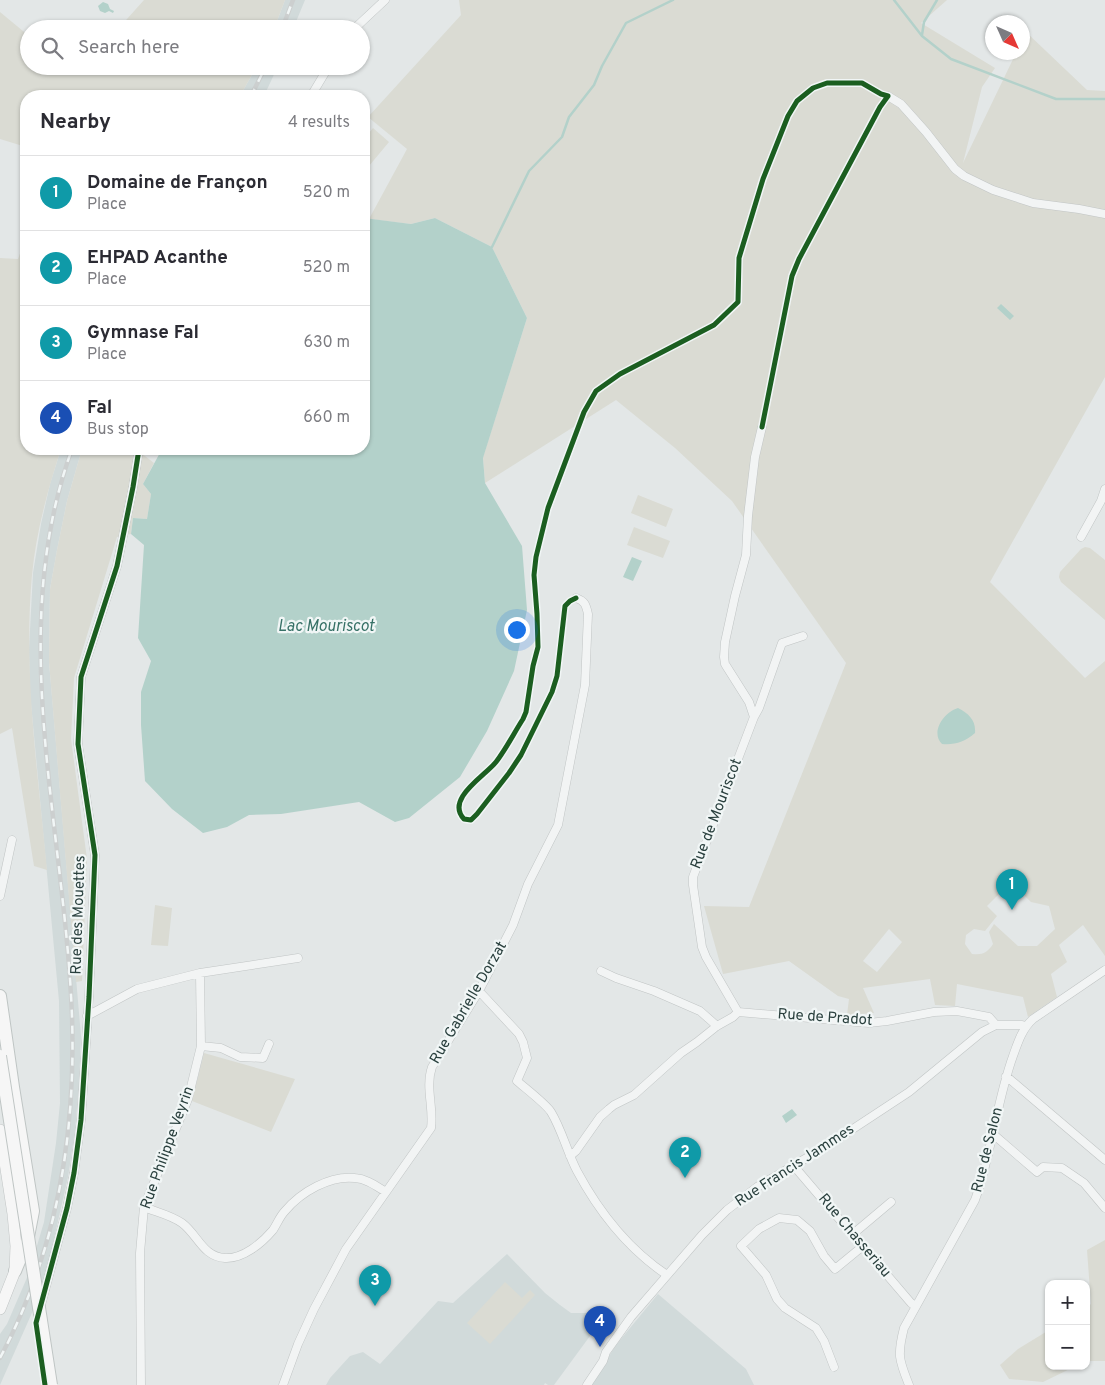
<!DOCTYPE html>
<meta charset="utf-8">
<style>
:root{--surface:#fff;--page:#f7f7f7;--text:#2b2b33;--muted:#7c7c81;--line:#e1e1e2;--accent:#d93025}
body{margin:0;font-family:Overpass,sans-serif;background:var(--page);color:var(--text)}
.controls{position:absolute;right:15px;bottom:15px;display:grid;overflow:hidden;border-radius:10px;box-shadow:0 1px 4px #0004}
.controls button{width:45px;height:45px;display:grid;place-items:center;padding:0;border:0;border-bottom:1px solid var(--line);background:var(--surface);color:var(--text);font:25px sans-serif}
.compass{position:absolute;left:985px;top:15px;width:45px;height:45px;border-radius:50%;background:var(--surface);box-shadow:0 1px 4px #0004;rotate:135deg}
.you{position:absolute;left:516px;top:629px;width:18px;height:18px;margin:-12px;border:4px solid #fff;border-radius:50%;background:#1a73e8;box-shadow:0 0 0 8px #1a73e833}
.badge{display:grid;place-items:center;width:32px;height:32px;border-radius:50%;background:var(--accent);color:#fff;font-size:16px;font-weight:700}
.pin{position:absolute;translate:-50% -41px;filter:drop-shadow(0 1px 2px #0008)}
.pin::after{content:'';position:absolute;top:26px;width:18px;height:15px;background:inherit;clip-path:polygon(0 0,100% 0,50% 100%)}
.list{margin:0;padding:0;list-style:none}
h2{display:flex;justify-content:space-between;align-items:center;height:65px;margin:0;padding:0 20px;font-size:21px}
h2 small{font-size:16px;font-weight:400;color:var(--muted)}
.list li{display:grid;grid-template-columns:32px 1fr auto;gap:15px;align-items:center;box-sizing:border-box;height:75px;padding:0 20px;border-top:1px solid var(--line)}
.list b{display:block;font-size:19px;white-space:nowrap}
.list p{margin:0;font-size:16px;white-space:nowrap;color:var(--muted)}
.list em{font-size:16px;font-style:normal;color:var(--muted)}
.icon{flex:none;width:28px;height:28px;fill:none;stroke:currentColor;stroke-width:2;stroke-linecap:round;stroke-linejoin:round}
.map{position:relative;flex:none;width:1105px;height:1385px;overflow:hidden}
.search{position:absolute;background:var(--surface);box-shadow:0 1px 4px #0004;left:20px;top:20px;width:350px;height:55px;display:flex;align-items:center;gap:12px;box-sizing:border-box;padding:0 18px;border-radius:28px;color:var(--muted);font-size:19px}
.panel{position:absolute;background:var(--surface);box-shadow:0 1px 4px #0004;left:20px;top:90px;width:350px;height:365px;border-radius:20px}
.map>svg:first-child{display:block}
</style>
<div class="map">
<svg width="1105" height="1385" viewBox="0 0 1105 1385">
<rect width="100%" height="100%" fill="#e3e7e7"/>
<path fill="#d1dada" d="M285,0h20l-12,29h-19z
M257,66h21l-14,30h-24z
M61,449h21l-15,52 -10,49 -7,39 -1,73 32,374 -2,49 -4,46 -7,46 -25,110 -7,-38 8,-27 12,-79 4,-40 -1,-102 -29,-308 -1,-44 4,-76 8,-49 9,-40z
M507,1254l38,39 15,12 11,8h16l14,8 -47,64h-6l-3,-2 -1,2h-218l4,-7 20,-22 13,-4 17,12 58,-63 15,2z
M29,1273l6,33 -35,79v-51l7,-10z
M658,1294l88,75 8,16h-163l25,-40z"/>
<path fill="#dadbd3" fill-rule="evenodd" d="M144,0h141l-11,29h-156z
M459,0h488l-26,23 74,45 -13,19 -19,76 53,-110 6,-1 1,-12 3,-8 61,58 18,1v286l-115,205 95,96 20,-17v295l-22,-31 -24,20 8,17 -16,12 6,23 -29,20 -5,-20 -66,-13 -2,22 -20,-1 -5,-26 -67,9 11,25 -27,2 2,-16 -11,-3 -49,-35 -66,13 -19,-68 45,1 97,-244 -114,-162 -57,-53 -59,-48 -131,83 -2,-26 44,-139 -35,-71 -57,-29 -24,6 -42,-5 38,-70 -39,-32 93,-102zM1011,882l20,20 18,4 6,23 -18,17h-19l-24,-22 -5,8 4,12c-6,9 -10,11 -21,10l-7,-10 1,-9 8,-6 11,2 12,-15 -10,-10zM889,929l13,13 -25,30 -14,-11z
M0,12l29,24v30h37l10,9 8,-9h173l-17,30h-214v51l-26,-8z
M373,128l16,14 -25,30v-33z
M26,237v212h35c-13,40 -25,83 -29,126 -9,99 6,197 15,295l-13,-4 -22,-138 -12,6v-476l18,1z
M82,449h54l18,14 -11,21 8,10 -4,25 -14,-1 -2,16 -14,3 -43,141 -3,61 16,120 -5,122 -6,1 -27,-320 1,-73 7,-39 10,-49z
M638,495l35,14 -7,18 -35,-14z
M634,527l36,14 -7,17 -36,-13z
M1085,547l5,1 15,12v60l-44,-38 -2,-5 1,-5 21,-23z
M155,905l17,3 -4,38 -17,-1z
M204,1053l91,26 -24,53 -79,-31z
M1105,1240v121h-19v-53l5,-4 -4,-54z
M505,1282l17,16 8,-8 5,5 -45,49 -23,-21z
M1049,1330v36h27l-33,16 -34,-3 -9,-14 18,-16z"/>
<path fill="#b3d1ca" d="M103,2l5,2 2,5 4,2 -1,2 -4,-2 -4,2 -5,-2 -2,-5z
M364,218l47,6 24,-6 57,29 35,71 -44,140 2,25 37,63 5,64 -13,61 -27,60 -27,46 -51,41 -14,4 -36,-20 -78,12 -32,1 -22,12 -24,6 -31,-24 -27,-28 -4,-56v-33l10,-31 -13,-23 6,-93 -13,-11 2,-16 14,1 4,-25 -8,-10 19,-35h202z
M1001,304l13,12 -4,4 -13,-12z
M632,557l10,4 -9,20 -10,-4z
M958,708c11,6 18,12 17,25 -10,9 -20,12 -33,11 -12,-12 2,-32 16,-36z
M792,1109l5,6 -11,8 -4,-7z"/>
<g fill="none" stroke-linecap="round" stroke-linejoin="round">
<path stroke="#b3d1ca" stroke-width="2.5" d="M894,0l28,36 29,23 105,40h49
M922,35l2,-13 13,-22
M492,247l37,-76 33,-34 7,-20 25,-32 8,-19 24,-43 47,-23"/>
<g stroke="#c1c5c5" stroke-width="9">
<path id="street" d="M354,29l31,-29
M311,96l18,-30
M888,96l13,8 25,28 29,37 9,7 29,14 40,13 46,6 26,5
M1081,537l20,-36 4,-12
M754,717l5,-9 23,-65 21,-7
M0,896l12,-56
M601,971l15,7 38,13 46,20 17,15
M479,991l40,43 4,8 4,16 -10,23c8,7 29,23 34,31 11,18 16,40 26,59 22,41 51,78 90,104
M738,1012l131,11 18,-2 47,-9 23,-1 32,6 7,8
M87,1016l50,-27 63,-16 98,-15
M201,1046l20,2 19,9 23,1 6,-14
M1006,1076l99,84
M993,1134l44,38 6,-5 19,1 22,15 21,25
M570,1156l6,-5 24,-34 9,-8 5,-4 20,-10 47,-42 16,-11 20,-16 16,-9 5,-5 -32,-55 -4,-10 -9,-62v-8l61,-160 -5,-15 -24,-38 -1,-7 1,-15 10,-46 11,-41 2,-39 7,-59 7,-30
M793,1165l118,138 4,3
M144,1207c12,5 27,8 38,16 16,12 21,34 43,35 18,1 37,-15 48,-28 4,-6 7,-14 12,-19 16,-19 45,-36 70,-33 12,1 21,8 31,14
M853,1234l38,-32
M41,1305l26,-97 7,-35 7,-53 8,-123 6,-142 -17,-111 3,-67 36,-111 16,-79 6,-38
M834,1367l-10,-26 -8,-13 -31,-20 -8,-9 -11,-24 -25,-29 18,-17 20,-11 18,2 13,11 14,25 11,13 28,-23
M141,1385l-1,-132 4,-46 44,-108 13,-53 -1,-73
M283,1385l15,-41 16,-35 32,-60 85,-121c3,-20 -6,-41 1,-61l47,-76 34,-66 15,-41 30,-59 27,-140 3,-71c-2,-9 -3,-13 -12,-16
M587,1385l16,-24 3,-9 25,-35 71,-82 25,-25 30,-23 70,-41 82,-54 73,-60 14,-7h26l3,1
M909,1385c-10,-25 -12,-30 -5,-57l71,-128c17,-47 21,-97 38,-144 5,-14 9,-27 20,-37l72,-49"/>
</g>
<g stroke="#c1c5c5" stroke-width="12">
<path id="secondary" d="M0,1130l13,84 3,32 -1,25 -15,38"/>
</g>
<g stroke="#bfc5c4" stroke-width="14">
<path id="primary" d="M0,996l13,91 20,124 -6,31 -12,29"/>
</g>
<use href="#street" stroke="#f2f4f4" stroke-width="8"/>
<use href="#secondary" stroke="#f6f6f6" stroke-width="11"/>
<use href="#primary" stroke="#f6f6f6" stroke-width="12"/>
<g stroke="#cccfcf" stroke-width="4.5">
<path id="rail" d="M282,29l11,-29
M251,96l15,-30
M0,1358c57,-107 76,-222 72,-342 -7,-189 -67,-383 0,-567"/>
</g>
<use href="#rail" stroke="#f1f6f6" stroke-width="2.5" stroke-dasharray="8" stroke-linecap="butt"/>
<g stroke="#bfc5c4" stroke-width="14" stroke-linecap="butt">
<path id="primary-bridge" d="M0,1056l51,329"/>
</g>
<use href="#primary-bridge" stroke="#f6f6f6" stroke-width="12"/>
<g stroke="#f1f6f6" stroke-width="8">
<path id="cycleway" d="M576,598l-6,3 -5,5 -8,70 -5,16 -31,63 -12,18 -32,41 -6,6 -7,-1c-19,-20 21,-43 32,-57 10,-13 18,-29 27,-43l3,-7 7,-46 5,-19 -1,-33 -3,-39 2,-18 12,-49 36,-96 12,-21 24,-17 94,-49 24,-23 1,-44 24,-79 25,-63 9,-15 16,-13 14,-5h35l19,11 7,2 -8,11 -81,152 -7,17 -30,151
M45,1385l-9,-62 31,-115 7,-35 7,-53 8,-123 6,-142 -17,-111 3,-67 36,-111 16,-79 6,-38"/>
</g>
<use href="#cycleway" stroke="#1b5e20" stroke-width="5"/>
</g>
<g text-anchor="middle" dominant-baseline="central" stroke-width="4.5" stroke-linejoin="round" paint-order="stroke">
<g font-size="15" fill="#2a403e" stroke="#f1f6f6">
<text transform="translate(717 814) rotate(-69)">Rue de Mouriscot</text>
<text transform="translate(79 915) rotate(-88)">Rue des Mouettes</text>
<text transform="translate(469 1003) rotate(-60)">Rue Gabrielle Dorzat</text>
<text transform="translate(825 1018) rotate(4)">Rue de Pradot</text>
<text transform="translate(168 1148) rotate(-70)">Rue Philippe Veyrin</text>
<text transform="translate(988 1150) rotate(-76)">Rue de Salon</text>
<text transform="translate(795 1166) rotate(-33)">Rue Francis Jammes</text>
<text transform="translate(854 1236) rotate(50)">Rue Chasseriau</text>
</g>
<g font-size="16" font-style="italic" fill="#377167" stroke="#f1f6f6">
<text x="326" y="627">Lac Mouriscot</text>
</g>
</g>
</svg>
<div class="controls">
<button>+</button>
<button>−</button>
</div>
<svg class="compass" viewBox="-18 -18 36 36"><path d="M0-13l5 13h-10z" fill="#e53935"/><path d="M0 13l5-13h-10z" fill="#7c7c81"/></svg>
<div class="you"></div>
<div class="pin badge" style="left:1012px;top:910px;background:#0f9aa8">1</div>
<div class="pin badge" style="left:685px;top:1178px;background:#0f9aa8">2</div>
<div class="pin badge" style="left:375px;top:1306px;background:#0f9aa8">3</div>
<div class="pin badge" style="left:600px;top:1347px;background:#1a4fb4">4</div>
<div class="search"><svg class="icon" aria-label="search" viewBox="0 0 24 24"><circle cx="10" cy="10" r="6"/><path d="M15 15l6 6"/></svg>Search here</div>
<section class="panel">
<h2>Nearby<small>4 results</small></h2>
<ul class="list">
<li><span class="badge" style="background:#0f9aa8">1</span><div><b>Domaine de Françon</b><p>Place</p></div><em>520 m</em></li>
<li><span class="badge" style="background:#0f9aa8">2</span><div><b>EHPAD Acanthe</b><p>Place</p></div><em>520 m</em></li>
<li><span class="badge" style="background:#0f9aa8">3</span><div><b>Gymnase Fal</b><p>Place</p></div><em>630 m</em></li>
<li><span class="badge" style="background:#1a4fb4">4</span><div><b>Fal</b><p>Bus stop</p></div><em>660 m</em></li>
</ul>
</section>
</div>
